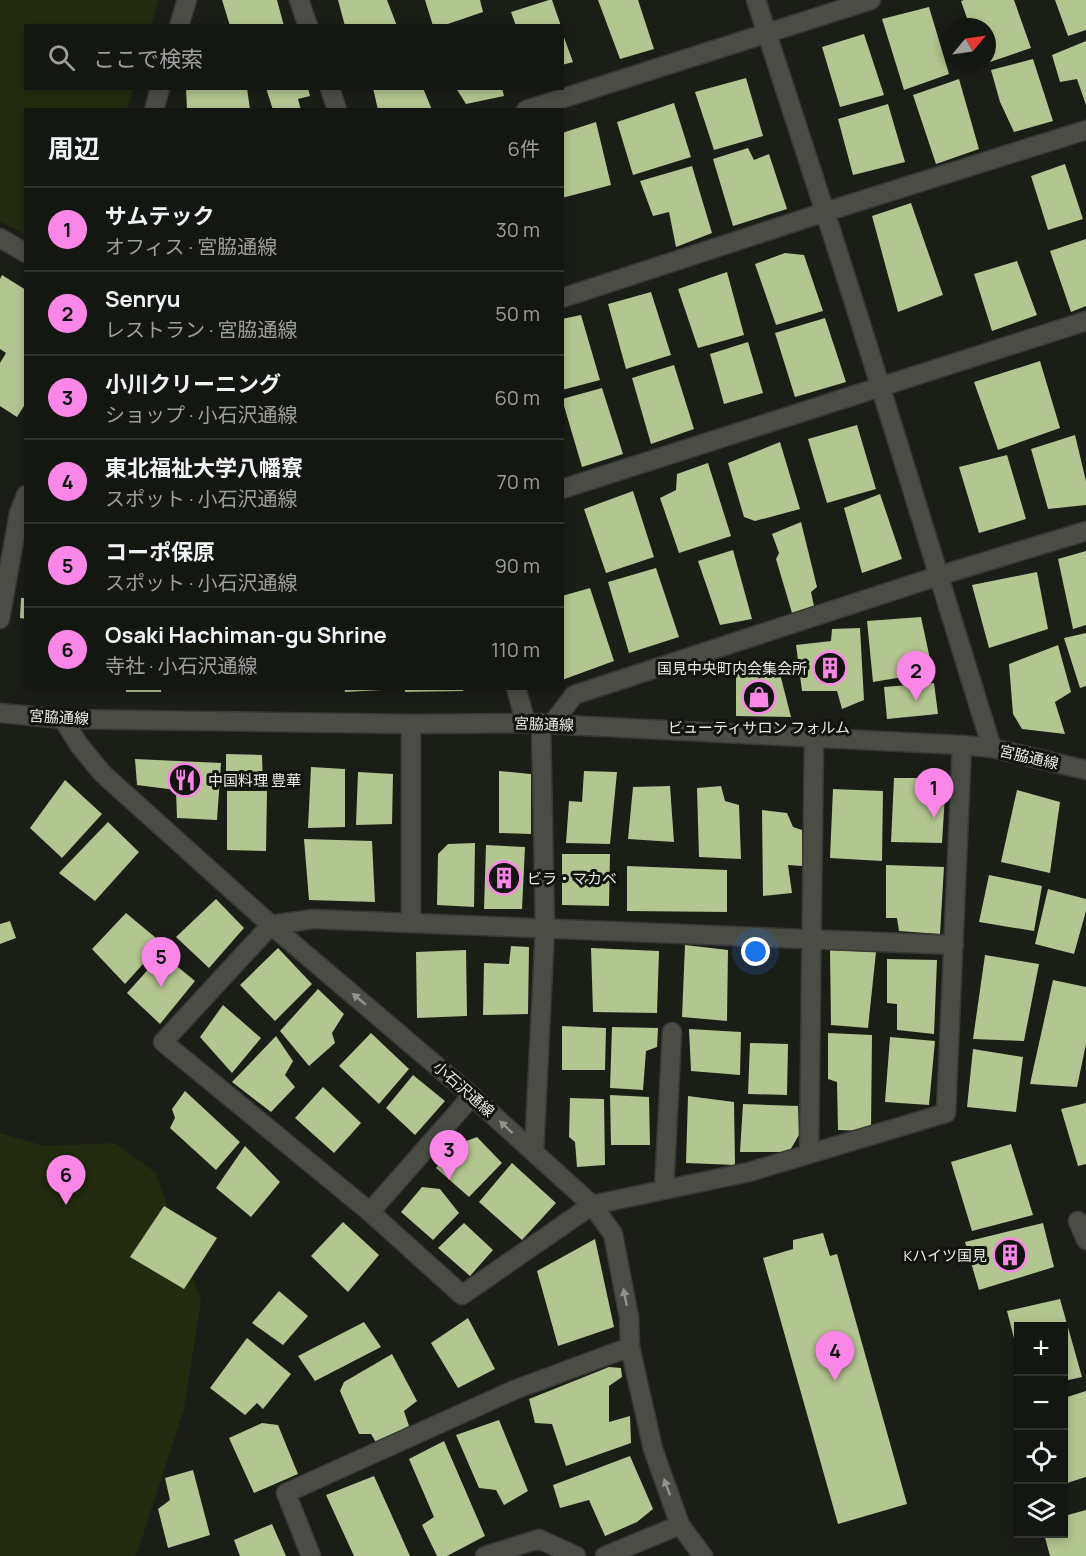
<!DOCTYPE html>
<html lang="ja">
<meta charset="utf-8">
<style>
:root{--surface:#141611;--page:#1d1f1a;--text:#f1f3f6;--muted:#9d9f9f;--line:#333531;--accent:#fa87e7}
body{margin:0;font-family:Manrope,"Noto Sans JP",sans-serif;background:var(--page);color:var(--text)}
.controls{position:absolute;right:18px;bottom:18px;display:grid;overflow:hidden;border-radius:0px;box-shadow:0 3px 9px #0003}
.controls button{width:54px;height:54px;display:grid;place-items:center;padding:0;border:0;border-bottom:2px solid var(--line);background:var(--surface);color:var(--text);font:30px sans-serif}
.compass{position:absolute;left:942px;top:18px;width:54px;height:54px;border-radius:50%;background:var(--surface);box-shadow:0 3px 9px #0003;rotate:61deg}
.you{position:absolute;left:756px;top:952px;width:21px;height:21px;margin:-15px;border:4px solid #fff;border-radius:50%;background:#1a73e8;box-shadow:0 0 0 9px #1a73e833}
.badge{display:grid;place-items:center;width:39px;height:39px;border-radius:50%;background:var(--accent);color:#111;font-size:20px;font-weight:700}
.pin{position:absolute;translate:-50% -50px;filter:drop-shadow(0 2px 3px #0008)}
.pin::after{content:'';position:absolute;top:32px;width:21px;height:18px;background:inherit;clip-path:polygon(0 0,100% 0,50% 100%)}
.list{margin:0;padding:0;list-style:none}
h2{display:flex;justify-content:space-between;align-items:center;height:78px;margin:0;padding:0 24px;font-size:26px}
h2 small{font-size:20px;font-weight:400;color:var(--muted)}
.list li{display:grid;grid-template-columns:39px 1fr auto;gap:18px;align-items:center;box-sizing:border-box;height:84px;padding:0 24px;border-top:2px solid var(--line)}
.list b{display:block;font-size:22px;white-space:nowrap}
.list p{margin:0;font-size:20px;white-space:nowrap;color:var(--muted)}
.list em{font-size:20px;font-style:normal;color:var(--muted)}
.icon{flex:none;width:33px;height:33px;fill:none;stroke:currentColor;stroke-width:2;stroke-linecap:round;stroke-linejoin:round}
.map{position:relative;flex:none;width:1086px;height:1556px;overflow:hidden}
.search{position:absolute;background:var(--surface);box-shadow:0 3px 9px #0003;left:24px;top:24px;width:540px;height:66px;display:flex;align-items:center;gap:15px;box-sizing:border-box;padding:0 21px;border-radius:0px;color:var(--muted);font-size:22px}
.panel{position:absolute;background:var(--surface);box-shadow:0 3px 9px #0003;left:24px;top:108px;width:540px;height:582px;border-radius:0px}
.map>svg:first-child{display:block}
</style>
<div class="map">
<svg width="1086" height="1556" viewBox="0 0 1086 1556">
<rect width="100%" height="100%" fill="#1b1d17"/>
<path fill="#222b0d" d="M0,0h159l-8,25 -125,1v62l107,1 -6,20 -101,1 -1,124 -25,-13z
M0,1133l45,13 70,-3 41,30 45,128 -17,108 -47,145 -3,2h-134z"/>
<path fill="#b3c590" d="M222,0h55l7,26h-54z
M338,0h49l10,26h-52z
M425,0h55l3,12 -41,14h-9z
M549,0h3l9,26h-45l-5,-14z
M598,0h40l16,49 -34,10z
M964,0h50l17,48 -44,15v-36h-17l-9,-26z
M1055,0h31v30l-18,6z
M929,7l20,67 -45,16 -22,-71z
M562,32l11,30 -11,3z
M864,34l20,61 -44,12 -18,-60z
M1086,41v64l-9,-26 -17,3 -8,-27z
M1033,59l20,62 -39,11 -14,-30 -9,-32z
M746,78l17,58 -49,14 -19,-58z
M959,79l20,70 -43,15 -23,-69z
M186,88h61l3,22h-63z
M266,88h42l2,8 -12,3 3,11h-28z
M373,88h50l9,22h-54z
M456,88h46l2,8 -38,8z
M674,103l17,54 -58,18 -16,-53z
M888,104l17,58 -52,13 -15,-56z
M596,122l15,63 -49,13v-65z
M748,148l6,12 15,-6 18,55 -54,17 -20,-67z
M1065,164l18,55 -35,11 -17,-54z
M692,166l20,67 -36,14 -7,-35 -16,4 -13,-35z
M911,203l32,92 -45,17 -26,-96z
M1086,239v67l-15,6 -21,-61z
M785,253l19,2 19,56 -47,14 -21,-61z
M1017,261l20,54 -45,16 -18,-57z
M727,272l17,63 -46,13 -20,-59z
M2,275l24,15v113l-9,14 -17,-11v-43l6,-10 -6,-4v-70z
M651,292l20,63 -45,14 -18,-65z
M581,315l19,65 -38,10v-71z
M825,318l21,64 -51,15 -20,-64z
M748,342l15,51 -39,11 -14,-50z
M1040,361l20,67 -62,22 -24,-68z
M674,365l20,64 -43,15 -19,-66z
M602,388l21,66 -41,13 -20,-68z
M857,425l19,64 -49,14 -19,-64z
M1075,435l11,46v24l-38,4 -17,-60z
M780,442l20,67 -45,12 -11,-4 -16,-54z
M1007,455l19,64 -47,14 -20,-66z
M708,463l23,73 -52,17 -19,-55 16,-8 1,-16z
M633,491l21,66 -48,16 -22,-64z
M880,494l22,65 -40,14 -18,-65z
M801,522l16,65 -6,5 3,14 -22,7 -16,-54 3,-6 -7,-19z
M733,550l19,69 -32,6 -22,-64z
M1086,551v74l-13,4 -15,-70z
M656,568l23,69 -50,16 -21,-71z
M1037,572l11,57 -59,19 -17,-63z
M590,588l24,73 -52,19v-84z
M21,598h5v21l-6,-1z
M921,617l9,42 -18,2 -3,15 -36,6 -6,-61z
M860,628l4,72 -22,9 -5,-18h-35l-6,-46 35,-4 1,-12z
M1086,633v53l-6,2 -16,-50z
M1058,645l13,47 -16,10 10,32 -43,-5 -9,-15 -4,-50z
M736,662h41l14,55 -55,-1z
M934,683l4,31 -51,5 -3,-32z
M126,688h35v4h-35z
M344,688h38v2l-37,2z
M405,688h59l-1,3 -58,1z
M226,754l36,1 1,30 -37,1z
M135,759l86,4 -4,57 -40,-2 -1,-28 -39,-5z
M311,767l34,2v58l-37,1z
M499,771l32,3v60l-32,-1z
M584,771l33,1 -7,72 -44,-1 3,-42 13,1z
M358,772l35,2 -1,50 -36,1z
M894,778h52l-4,65 -51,-1z
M65,780l37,34 -40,44 -32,-30z
M670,786l4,56 -46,-3 5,-52z
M721,786l4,15 14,4 2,54 -42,-2 -2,-69z
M833,789l50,2 -1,70 -52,-3z
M1017,790l43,12 -10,71 -49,-11z
M227,791h40l-1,60 -39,-1z
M762,810l25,3 6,14 9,3v36l-14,-1 4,28 -29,3z
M108,822l31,30 -44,49 -36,-28z
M304,839l68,2 3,61 -66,-2z
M475,843l-1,64 -37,-2 1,-51 10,-10z
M486,845l39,2 -3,62h-38z
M562,854h48l-1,52 -47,-1z
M886,865l58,2 -4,67 -41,-3 -2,-13h-11z
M627,866l100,4v42l-100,-1z
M989,875l53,11 -8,45 -55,-9z
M1048,889l38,10v12l-12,43 -39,-10z
M216,899l28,29 -35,40 -33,-31z
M126,913l36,30 -37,41 -33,-35z
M10,921l6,17 -16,6v-20z
M685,945l43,5 -1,71 -45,-4z
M511,946l18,1 -1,67 -45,1 1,-52 25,1z
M278,948l34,36 -37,37 -35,-36z
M591,948l68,3 -2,62 -64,-1z
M466,950l1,66 -50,2 -1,-66z
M830,950l46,2 -8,76 -37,-3z
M162,954l33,27 -35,43 -33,-31z
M985,955l54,9 -15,77 -51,-2z
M887,959l50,1 -3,74 -37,-4v-26l-10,-1z
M1053,980l33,7v57l-9,43 -47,-3z
M318,989l26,25 -12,19 3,10 -26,23 -29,-35z
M223,1005l38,33 -29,35 -32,-36z
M562,1026l44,2 -1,42h-43z
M612,1027l46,1 -1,19 -11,4 -3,39 -33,-2z
M689,1029l52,3 -1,43 -49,-4z
M371,1033l38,36 -30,35 -40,-38z
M828,1033l44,2 -1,96 -33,-1 -1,-48 -9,-3z
M276,1036l17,25 -8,14 10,12 -24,25 -39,-30z
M890,1037l45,4 -6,64 -44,-3z
M750,1043l38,1 -1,51 -39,-1z
M973,1049l50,8 -7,55 -49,-5z
M413,1075l32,26 -30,34 -29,-27z
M323,1087l38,36 -27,30 -39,-35z
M185,1091l55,51 -24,28 -46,-42 5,-10 -3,-9z
M610,1095l39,2 1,48h-39z
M688,1096l46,6 1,63 -49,-2z
M570,1098l34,1 1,66 -28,2 -2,-25 -6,-5z
M1086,1103v61l-8,2 -17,-57z
M743,1104l55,2 1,29 -10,17h-49z
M477,1137l25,26 -33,34 -33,-29 17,-22z
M1011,1144l22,71 -61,16 -21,-69z
M245,1146l35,36 -29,35 -35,-29z
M512,1163l44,40 -34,37 -43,-38z
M422,1187l18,2 19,24 -26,27 -32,-28z
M164,1206l53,32 -33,51 -54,-32z
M343,1222l36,33 -31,37 -37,-36z
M464,1223l29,27 -23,26 -32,-28z
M1043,1223l11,44 -75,23 -14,-48z
M823,1233l7,23 7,-2 70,250 -69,20 -75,-266 30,-9v-9z
M595,1239l19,88 -56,19 -21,-75z
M279,1291l29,25 -25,29 -31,-22z
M1060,1299l22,78 -18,4v-55h-46v28l-11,-43z
M468,1318l27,51 -37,19 -27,-45z
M364,1322l17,25 -66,34 -17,-25z
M247,1338l44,36 -28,35 -6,-6 -12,12 -35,-27z
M392,1354l25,47 -13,10 5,15 -32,18 -6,-10h-12l-19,-43 4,-9z
M609,1367l12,1 1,9 -13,9v36l21,-6 1,27 -65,23 -14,-42 -17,-1 -6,-24z
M1086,1391v86l-22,7v-86z
M499,1420l29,71 -24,14 -8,-15 -17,-2 -23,-53z
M262,1423l16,2 20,49 -44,19 -25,-55z
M444,1441l41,95 -38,20h-10l-15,-31 12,-8 -25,-58z
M630,1456l23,53 -16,13 -32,14 -16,-36 -29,8 -7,-23z
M193,1470l17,65 -42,13 -10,-39 12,-9 -5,-22z
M374,1476l36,80h-56l-28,-61z
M1086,1510v46h-36l-6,-22h20v-18z
M272,1524l14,32h-46l-6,-16z"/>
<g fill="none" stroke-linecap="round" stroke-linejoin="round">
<g stroke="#383936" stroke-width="21">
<path id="minor" d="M299,0l9,26
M756,0l69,212 261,-82
M179,26l8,-26
M330,88l7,22
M154,110l6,-22
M526,110l345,-110
M0,238l26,15
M562,298l263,-86c58,178 111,357 167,536
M562,489l524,-168
M0,619l19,-106 7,-18
M516,688l10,35
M63,719l16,26 24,29 168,151 201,171 120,109 21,29 16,83 1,30 23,102 27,76 23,31
M411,724v199
M552,724l22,-29 364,-119 148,-45
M472,1096l-102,116 92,83 130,-90 157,-33 197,-59 16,-368
M534,1152l11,-224 -4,-205
M809,1154l5,-417
M664,1190l8,-158
M370,1212l-207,-170 108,-117 42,-6 641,26
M1078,1221l8,19
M311,1556l-25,-63 228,-103 116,-43
M485,1556l54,-17 37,17
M605,1556l75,-31"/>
</g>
<g stroke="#383936" stroke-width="21">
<path id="tertiary" d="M0,713l63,6 348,5 115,-1 436,22 30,3 94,22"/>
</g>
<use href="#minor" stroke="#4a4c45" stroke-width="18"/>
<use href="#tertiary" stroke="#4a4c45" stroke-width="18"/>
</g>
<defs><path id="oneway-solid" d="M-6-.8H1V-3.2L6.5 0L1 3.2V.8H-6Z" transform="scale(1.5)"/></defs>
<g fill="#91938d">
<use href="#oneway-solid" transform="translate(359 999) rotate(-140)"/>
<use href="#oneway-solid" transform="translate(506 1127) rotate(-137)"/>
<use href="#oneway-solid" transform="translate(625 1297) rotate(-101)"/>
<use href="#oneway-solid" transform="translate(667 1487) rotate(-110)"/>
</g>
<defs>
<g id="building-ring" transform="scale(1.725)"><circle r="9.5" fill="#12140e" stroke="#fa87e7" stroke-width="1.5"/><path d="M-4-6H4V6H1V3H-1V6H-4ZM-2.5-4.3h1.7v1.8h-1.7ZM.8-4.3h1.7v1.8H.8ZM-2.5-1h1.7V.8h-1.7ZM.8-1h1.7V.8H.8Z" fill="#fa87e7"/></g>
<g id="shop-ring" transform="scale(1.725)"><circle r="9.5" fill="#12140e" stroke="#fa87e7" stroke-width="1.5"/><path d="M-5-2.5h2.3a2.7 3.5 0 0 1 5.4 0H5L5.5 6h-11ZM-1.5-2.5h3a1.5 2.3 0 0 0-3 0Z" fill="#fa87e7"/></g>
<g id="restaurant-ring" transform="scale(1.725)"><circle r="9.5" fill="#12140e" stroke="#fa87e7" stroke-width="1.5"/><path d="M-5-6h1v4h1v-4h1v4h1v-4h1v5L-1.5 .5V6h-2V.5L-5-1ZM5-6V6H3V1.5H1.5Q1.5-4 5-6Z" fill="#fa87e7"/></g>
</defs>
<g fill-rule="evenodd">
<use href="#building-ring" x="830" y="668"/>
<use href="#shop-ring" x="759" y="697"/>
<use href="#restaurant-ring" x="185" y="780"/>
<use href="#building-ring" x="504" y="878"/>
<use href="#building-ring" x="1010" y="1255"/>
</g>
<g text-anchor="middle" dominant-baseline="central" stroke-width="6" stroke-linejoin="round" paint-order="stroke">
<g font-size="15" fill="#e8e9e5" stroke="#12140e" text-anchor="end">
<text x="807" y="668">国見中央町内会集会所</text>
<text x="759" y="727" text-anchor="middle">ビューティサロン フォルム</text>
<text x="208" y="780" text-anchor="start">中国料理 豊華</text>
<text x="527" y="878" text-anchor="start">ビラ・マカベ</text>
<text x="987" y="1255">Kハイツ国見</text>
</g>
<g font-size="15" fill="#e8e9e5" stroke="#12140e">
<text transform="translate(59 717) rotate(3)">宮脇通線</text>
<text transform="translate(544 724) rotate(2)">宮脇通線</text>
<text transform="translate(1029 757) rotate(13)">宮脇通線</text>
<text transform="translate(464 1089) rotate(41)">小石沢通線</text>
</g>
</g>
</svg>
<div class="controls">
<button>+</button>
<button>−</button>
<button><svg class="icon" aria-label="locate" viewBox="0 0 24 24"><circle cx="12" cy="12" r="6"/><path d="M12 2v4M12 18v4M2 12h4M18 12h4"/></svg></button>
<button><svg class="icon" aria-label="layers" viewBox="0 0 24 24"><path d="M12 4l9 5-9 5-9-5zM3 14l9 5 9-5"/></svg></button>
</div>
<svg class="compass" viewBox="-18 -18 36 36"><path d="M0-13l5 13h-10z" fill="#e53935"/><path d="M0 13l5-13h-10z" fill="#9d9f9f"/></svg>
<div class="you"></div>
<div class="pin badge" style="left:934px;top:818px">1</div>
<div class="pin badge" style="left:916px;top:701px">2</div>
<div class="pin badge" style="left:449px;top:1180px">3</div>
<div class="pin badge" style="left:835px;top:1381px">4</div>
<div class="pin badge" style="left:161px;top:987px">5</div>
<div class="pin badge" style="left:66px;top:1205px">6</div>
<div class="search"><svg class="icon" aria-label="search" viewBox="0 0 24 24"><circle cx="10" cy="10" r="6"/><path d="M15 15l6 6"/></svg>ここで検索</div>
<section class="panel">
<h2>周辺<small>6件</small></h2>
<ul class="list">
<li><span class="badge">1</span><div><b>サムテック</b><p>オフィス · 宮脇通線</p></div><em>30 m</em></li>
<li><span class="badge">2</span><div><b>Senryu</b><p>レストラン · 宮脇通線</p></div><em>50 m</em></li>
<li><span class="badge">3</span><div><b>小川クリーニング</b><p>ショップ · 小石沢通線</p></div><em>60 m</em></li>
<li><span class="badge">4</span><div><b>東北福祉大学八幡寮</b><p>スポット · 小石沢通線</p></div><em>70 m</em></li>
<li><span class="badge">5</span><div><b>コーポ保原</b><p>スポット · 小石沢通線</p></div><em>90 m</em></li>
<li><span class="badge">6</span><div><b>Osaki Hachiman-gu Shrine</b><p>寺社 · 小石沢通線</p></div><em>110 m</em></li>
</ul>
</section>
</div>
